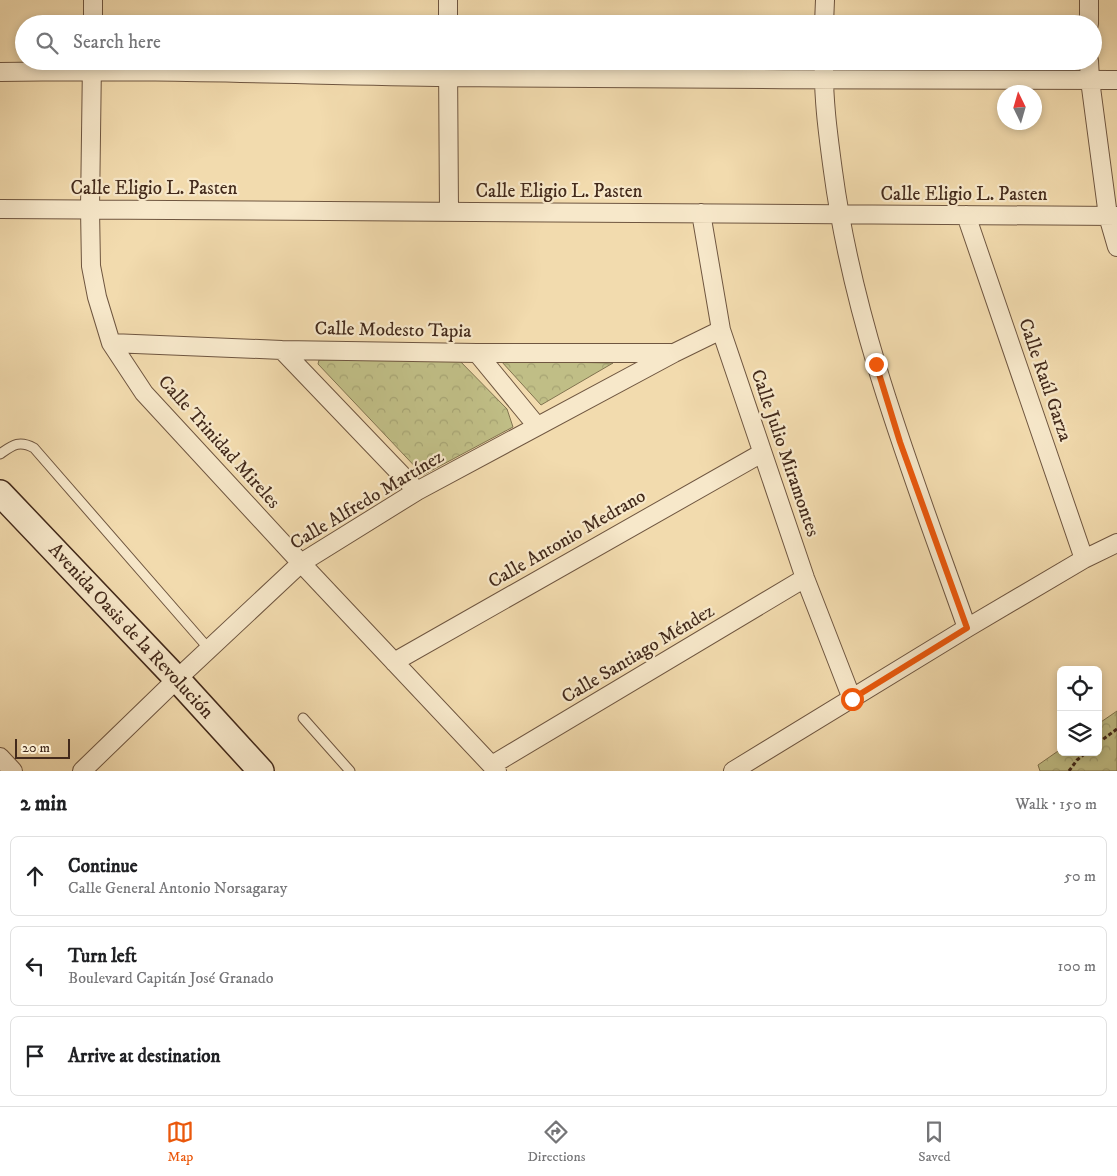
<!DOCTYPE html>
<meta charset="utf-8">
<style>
:root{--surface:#fff;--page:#f2f2f2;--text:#202124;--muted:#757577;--line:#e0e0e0;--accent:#ea580c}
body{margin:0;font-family:"IM FELL DW Pica",serif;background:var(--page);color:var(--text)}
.controls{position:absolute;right:15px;bottom:15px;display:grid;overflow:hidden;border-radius:8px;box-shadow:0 2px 8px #0003}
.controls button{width:45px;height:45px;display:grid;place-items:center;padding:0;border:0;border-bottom:1px solid var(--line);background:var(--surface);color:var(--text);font:25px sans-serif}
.compass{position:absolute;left:997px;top:85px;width:45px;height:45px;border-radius:50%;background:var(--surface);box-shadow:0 2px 8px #0003;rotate:355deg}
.scale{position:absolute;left:15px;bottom:12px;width:55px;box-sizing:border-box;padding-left:5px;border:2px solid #432a1b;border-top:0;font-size:14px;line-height:18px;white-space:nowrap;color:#432a1b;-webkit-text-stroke:4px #f7e8ca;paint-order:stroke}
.stop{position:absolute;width:15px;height:15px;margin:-11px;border:4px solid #ea580c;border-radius:50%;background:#fff}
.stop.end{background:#ea580c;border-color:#fff;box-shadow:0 1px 5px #0008}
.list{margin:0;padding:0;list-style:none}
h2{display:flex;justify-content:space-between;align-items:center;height:65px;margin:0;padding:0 20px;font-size:21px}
h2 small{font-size:16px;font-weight:400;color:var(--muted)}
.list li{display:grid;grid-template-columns:32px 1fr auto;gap:15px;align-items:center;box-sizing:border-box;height:80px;margin:0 10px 10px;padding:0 10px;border:1px solid var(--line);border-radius:8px}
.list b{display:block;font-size:19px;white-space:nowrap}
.list p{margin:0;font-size:16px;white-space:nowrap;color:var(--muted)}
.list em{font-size:16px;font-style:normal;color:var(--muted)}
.icon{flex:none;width:28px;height:28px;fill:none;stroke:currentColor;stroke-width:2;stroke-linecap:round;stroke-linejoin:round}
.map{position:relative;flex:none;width:1117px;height:771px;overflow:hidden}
.search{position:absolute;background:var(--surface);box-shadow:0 2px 8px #0003;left:15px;right:15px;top:15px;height:55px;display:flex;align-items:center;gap:12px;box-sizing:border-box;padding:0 18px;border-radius:28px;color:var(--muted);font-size:19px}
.sheet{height:335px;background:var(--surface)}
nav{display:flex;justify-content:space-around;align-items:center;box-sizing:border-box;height:70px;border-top:1px solid var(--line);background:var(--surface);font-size:14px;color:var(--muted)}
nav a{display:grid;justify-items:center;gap:2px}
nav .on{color:var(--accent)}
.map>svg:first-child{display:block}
</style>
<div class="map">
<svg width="1117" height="771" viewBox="0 0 1117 771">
<defs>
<pattern id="park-crowns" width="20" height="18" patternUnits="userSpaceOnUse" patternTransform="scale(1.25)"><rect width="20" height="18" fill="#c0be86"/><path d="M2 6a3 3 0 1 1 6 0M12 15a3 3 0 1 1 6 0" fill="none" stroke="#a6a373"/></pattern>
</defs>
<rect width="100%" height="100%" fill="#f2dbae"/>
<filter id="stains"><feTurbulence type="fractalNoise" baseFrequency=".004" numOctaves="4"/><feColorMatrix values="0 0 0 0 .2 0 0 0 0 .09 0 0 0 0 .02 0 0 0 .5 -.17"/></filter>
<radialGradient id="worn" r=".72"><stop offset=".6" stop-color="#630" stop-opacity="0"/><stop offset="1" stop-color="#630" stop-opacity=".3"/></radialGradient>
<path fill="url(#park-crowns)" stroke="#827450" d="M456,357l51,52 6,18 -90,48 -105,-111 1,-4z
M501,361l112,2 -72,42z
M1117,711v60h-77l-2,-6 23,-16v3h37v-28z"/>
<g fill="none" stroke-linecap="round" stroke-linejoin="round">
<g stroke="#6f5640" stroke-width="11">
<path id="lane" d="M0,454c13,-9 19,-14 34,-6l175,201
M303,718l47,53"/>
</g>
<g stroke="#6f5640" stroke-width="20">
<path id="street" d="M1089,0v24
M93,24v-24
M448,24v-24
M824,24l1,-24
M92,61l-2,148 1,57 6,31 14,46 33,50 157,170 196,208
M448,61l1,151
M824,61c-1,37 4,73 9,110 21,158 81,307 134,457
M1089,61l1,19 18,136 9,31
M0,72c150,-3 299,3 449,5 223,3 445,2 668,3
M0,209l1117,7
M701,213l20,117 84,248 47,121
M966,215l118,344
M111,343l171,7 195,3h194
M282,350l135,141
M477,353l60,73
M394,662l368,-209
M0,757l13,14
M492,765l313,-187
M82,771l95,-92 124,-116 116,-72 257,-138 47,-23
M733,771l234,-143 117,-69 33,-16"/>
</g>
<g stroke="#432a1b" stroke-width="28">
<path id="secondary" d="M0,493l177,186 84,92"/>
</g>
<path stroke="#432a1b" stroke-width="3" stroke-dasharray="4 2.5" stroke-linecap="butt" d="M1098,743l19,-14
M1069,771l8,-11 10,-8"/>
<use href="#lane" stroke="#f7e8ca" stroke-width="9"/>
<use href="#street" stroke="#f7e8ca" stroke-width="18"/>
<use href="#secondary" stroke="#f7e8ca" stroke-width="25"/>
</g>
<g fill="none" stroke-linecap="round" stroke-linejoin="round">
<path stroke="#ea580c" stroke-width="6" d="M852,699l115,-71 -67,-186 -24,-78"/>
</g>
<g text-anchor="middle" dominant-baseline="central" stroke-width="4.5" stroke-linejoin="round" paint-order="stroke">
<g font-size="19" fill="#432a1b" stroke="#f7e8ca">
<text x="154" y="188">Calle Eligio L. Pasten</text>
<text x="559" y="191">Calle Eligio L. Pasten</text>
<text x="964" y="194">Calle Eligio L. Pasten</text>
<text transform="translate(393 330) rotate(1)">Calle Modesto Tapia</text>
<text transform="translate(1045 380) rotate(71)">Calle Raúl Garza</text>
<text transform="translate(219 442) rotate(48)">Calle Trinidad Mireles</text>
<text transform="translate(785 453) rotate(71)">Calle Julio Miramontes</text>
<text transform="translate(367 500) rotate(-31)">Calle Alfredo Martínez</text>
<text transform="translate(567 539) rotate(-30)">Calle Antonio Medrano</text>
<text transform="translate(131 631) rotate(47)">Avenida Oasis de la Revolución</text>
<text transform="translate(638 654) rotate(-31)">Calle Santiago Méndez</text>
</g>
</g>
<rect width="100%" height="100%" filter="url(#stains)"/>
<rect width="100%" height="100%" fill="url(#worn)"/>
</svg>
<div class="controls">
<button><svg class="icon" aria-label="locate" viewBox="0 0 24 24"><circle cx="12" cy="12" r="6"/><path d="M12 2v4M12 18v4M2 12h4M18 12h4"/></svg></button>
<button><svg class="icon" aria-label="layers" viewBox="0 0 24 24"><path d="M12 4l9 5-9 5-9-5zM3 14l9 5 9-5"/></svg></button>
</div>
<svg class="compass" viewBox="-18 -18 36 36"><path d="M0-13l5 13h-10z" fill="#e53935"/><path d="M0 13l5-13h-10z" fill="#757577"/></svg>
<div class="scale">20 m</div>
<div class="stop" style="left:852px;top:699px"></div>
<div class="stop end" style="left:876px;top:364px"></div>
<div class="search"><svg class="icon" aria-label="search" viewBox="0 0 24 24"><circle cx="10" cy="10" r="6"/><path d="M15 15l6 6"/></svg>Search here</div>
</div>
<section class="sheet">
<h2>2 min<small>Walk · 150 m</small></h2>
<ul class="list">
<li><svg class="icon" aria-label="ahead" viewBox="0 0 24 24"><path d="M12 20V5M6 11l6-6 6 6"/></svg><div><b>Continue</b><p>Calle General Antonio Norsagaray</p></div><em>50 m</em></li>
<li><svg class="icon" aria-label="left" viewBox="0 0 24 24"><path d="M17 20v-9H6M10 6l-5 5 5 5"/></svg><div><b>Turn left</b><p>Boulevard Capitán José Granado</p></div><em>100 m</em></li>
<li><svg class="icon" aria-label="arrive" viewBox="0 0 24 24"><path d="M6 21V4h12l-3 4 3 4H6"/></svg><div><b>Arrive at destination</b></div></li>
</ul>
</section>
<nav>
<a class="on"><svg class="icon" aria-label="map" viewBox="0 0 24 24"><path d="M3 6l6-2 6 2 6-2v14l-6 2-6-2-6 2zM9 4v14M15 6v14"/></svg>Map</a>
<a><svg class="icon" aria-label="directions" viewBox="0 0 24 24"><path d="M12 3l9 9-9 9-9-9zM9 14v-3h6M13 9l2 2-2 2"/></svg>Directions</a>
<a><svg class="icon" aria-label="saved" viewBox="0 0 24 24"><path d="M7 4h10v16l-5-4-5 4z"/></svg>Saved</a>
</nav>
